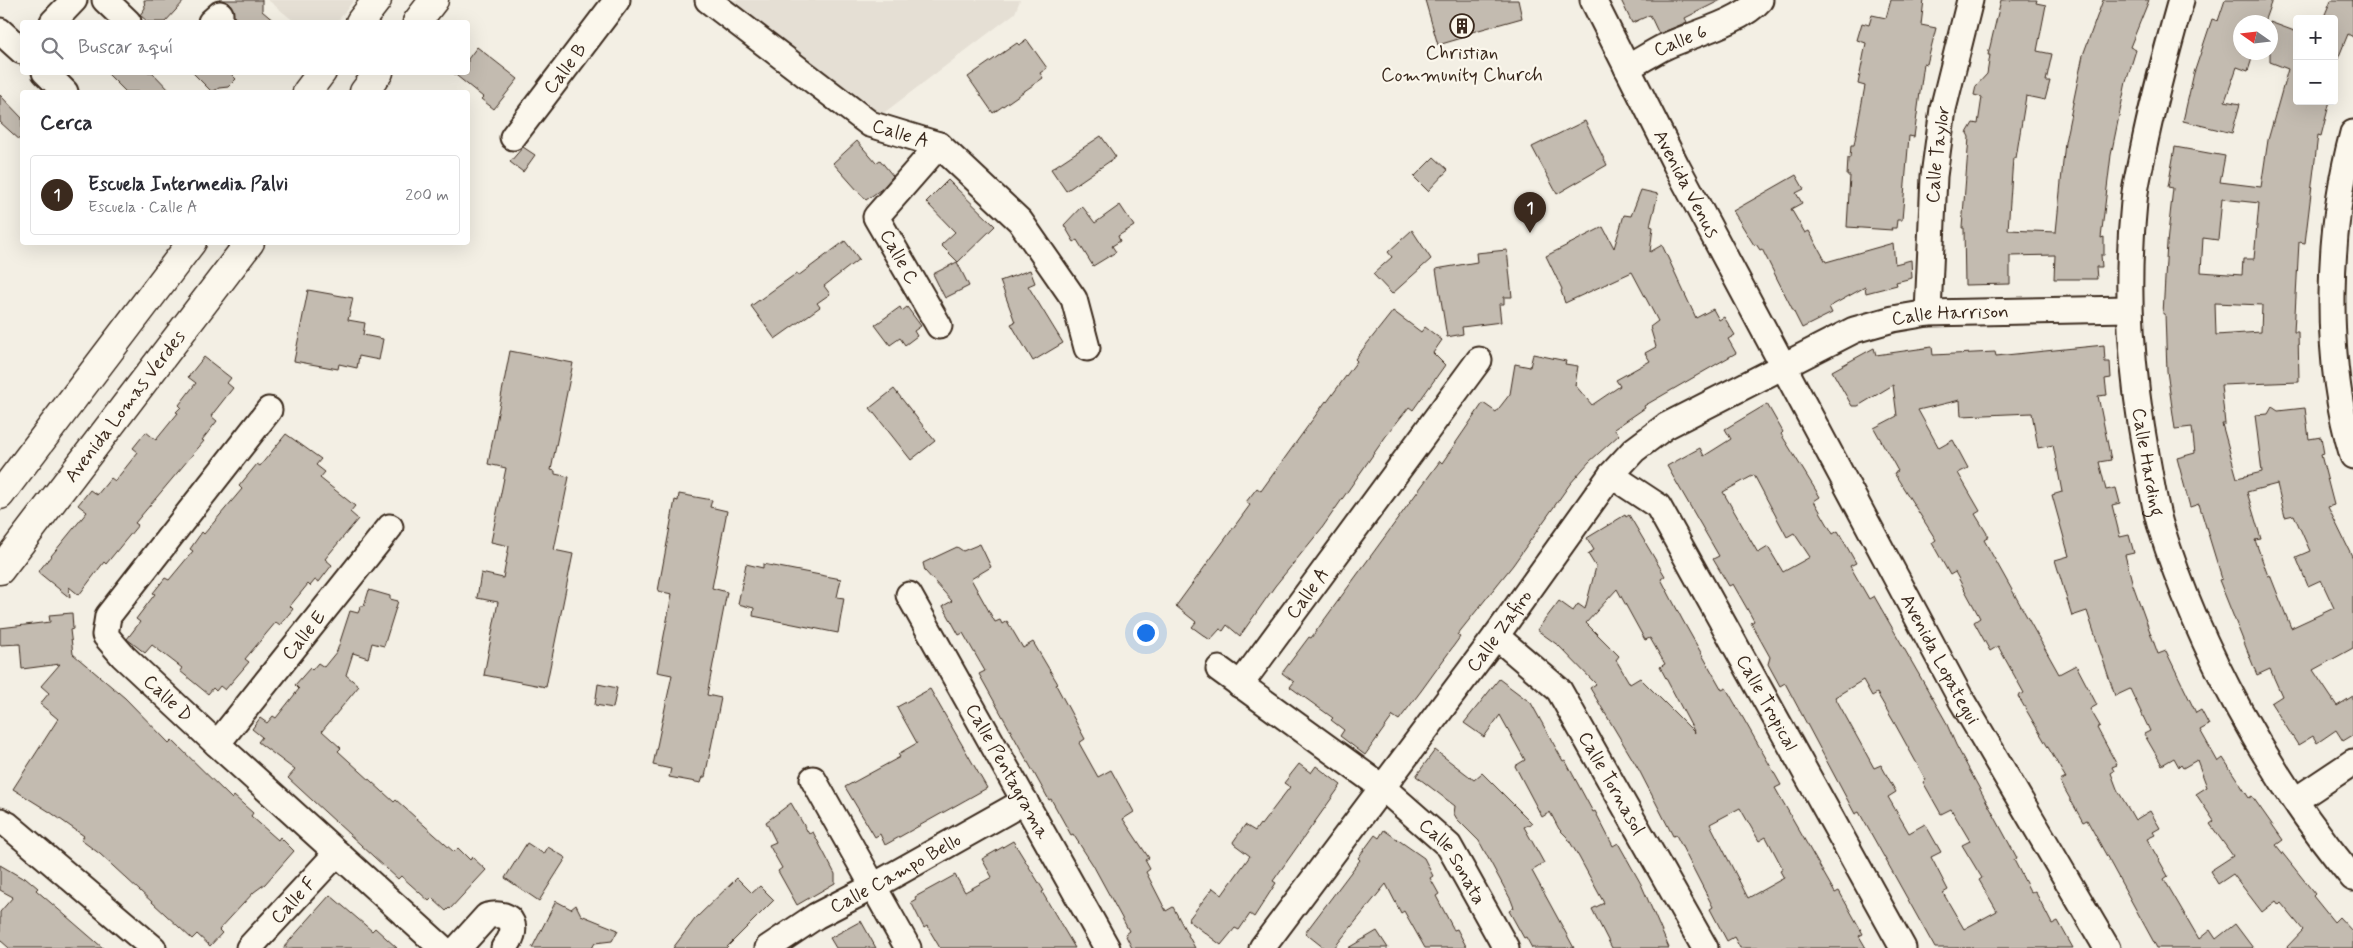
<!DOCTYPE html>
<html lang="es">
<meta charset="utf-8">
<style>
:root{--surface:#fff;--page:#f2f2f3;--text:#2b2b33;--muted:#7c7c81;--line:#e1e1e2;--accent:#3b2a1e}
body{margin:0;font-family:Mynerve,sans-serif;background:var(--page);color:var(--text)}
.controls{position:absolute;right:15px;top:15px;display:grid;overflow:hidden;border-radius:5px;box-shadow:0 5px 20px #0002}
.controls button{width:45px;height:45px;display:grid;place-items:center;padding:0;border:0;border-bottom:1px solid var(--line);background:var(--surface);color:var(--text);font:25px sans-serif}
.compass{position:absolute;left:2233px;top:15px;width:45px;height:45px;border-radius:50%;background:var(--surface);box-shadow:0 5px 20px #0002;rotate:284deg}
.you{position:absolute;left:1145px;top:632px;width:18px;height:18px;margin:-12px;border:4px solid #fff;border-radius:50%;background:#1a73e8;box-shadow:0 0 0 8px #1a73e833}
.badge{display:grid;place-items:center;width:32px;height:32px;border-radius:50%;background:var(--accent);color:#fff;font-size:16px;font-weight:700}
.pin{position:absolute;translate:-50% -41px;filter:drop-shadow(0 1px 2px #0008)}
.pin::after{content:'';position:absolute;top:26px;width:18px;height:15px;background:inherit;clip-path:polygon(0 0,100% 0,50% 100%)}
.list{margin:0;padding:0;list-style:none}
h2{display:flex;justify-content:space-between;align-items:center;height:65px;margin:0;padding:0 20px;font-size:21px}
h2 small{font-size:16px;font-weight:400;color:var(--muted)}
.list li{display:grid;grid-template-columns:32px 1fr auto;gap:15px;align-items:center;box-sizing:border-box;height:80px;margin:0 10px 10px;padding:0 10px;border:1px solid var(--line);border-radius:5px}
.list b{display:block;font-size:19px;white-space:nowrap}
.list p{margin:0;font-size:16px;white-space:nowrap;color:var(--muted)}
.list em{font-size:16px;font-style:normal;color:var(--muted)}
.icon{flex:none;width:28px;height:28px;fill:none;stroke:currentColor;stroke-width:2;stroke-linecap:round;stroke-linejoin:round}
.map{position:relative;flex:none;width:2353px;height:948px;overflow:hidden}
.search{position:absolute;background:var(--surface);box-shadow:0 5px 20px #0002;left:20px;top:20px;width:450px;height:55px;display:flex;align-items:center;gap:12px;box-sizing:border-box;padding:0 18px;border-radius:5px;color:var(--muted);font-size:19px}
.panel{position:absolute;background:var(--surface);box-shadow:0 5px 20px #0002;left:20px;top:90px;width:450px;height:155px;border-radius:5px}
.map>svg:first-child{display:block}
</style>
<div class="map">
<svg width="2353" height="948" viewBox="0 0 2353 948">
<rect width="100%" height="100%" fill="#f3efe4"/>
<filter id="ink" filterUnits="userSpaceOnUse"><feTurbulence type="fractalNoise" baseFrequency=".02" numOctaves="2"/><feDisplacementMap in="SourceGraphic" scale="10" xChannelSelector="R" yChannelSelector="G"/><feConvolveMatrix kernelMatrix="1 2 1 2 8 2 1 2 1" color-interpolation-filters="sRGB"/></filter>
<g filter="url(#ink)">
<path fill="#e5dfd4" d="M268,0h86l-17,22h-42z
M729,0h291l-5,13 -134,102z"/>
<path fill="#c3bbb0" stroke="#3b2a1e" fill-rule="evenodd" d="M144,0h41l-20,22h-17l-8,-7 5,-7z
M220,0h42v11l13,11h-35l-6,-6 -4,-12z
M1425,0h93l4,18 -61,17 1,3 -24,7z
M1621,0h100l-36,18 2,4 -28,12 -9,-19 -18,8z
M1891,0h33l-3,25 15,3 -9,36 -3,-1 -10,74 -5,-1 -7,84h-5l-1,8h-5l1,2 -45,-3 3,-51h-3l1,-18h2l1,-13h3l11,-59 -7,-2 8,-41 -9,-3 5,-17 7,2 3,-10 14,3z
M2001,0h36l-1,3 10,2 -9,46 15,3 -6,27h4l-5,19 -19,-4 -10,62h-3l-5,72 48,2 9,-90 18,-87 20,-55h46l-19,47 6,3 -10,32 -15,73 -10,83 3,-1v18h-3l1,12h-6l1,12h-43l1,-24 -45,1v28l-45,1 -1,-57h-2l7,-91 -2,-4 6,-10 5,1 4,-27 -8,-2 2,-9 11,-12 3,-19h-2z
M2225,0h47l-8,22h-24v30h14l-6,19 -11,-4 -12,34 15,3 -8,29 -49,-12 11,-48 18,-54 6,2z
M2331,0h22v37l-5,-3 -13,32 -1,-47h-11z
M2270,22l27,10v69h33l-9,35 -3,-1 -13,108 -6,-1 -5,90h4l1,50 -78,3 4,39h-3l15,54 25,-6 -7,-57 13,-1 4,-7 6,4 27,-3 4,31 12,-2 3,17 -3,1 13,50 -6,2 25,51v90l-40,22 24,36 16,-10v39l-10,6 -7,-11 -19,13 -4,-7 -15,9 -27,-42 11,-7 -12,-27 -13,6 -38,-95 3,-1 -23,-75 -9,3 -13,-49 18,-5 -3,-26 -17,2 -8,-58 -2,-57h-2l4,-71 6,-55 -5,-1 7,-40 50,9 -5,26 41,5 7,-47 20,-71 -18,-7zM2222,199l37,4 -5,56h-11l-1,16 -41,-3 2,-34 15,2zM2215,303l47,2 -1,27 -45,3zM2277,484l8,33 9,-2 16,36 -14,6 12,29 13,-6 13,28 -43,20 -21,-53 -2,1 -13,-36 6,-1 -14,-47z
M1027,40l20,28 -7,5 3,5 -50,35 -25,-36 49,-34 2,2z
M477,47l41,32 -24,30 -13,-10 2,-2 -31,-25h16v-13z
M106,72h46l19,20h-45z
M192,72h37l7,7 -8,8 -9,1 -7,4z
M0,95l22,23v24l-22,-20z
M1585,121l22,44 -50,29 -25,-47z
M1101,136l15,21 -50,34 -15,-22z
M857,141l19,22 4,-3 13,16 -10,12 -17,12 -33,-37z
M523,147l12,8 -12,17 -13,-10z
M1434,157l14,13 -20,21 -14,-14z
M1796,175l8,14 -8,4 6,10 -11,6 14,24 4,-2 17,31 67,-19 2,21 16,-4 1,18 -16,4 1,3 -31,8 -1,-6 -36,20 3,6 -30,15 -40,-79 -2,1 -4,-6 -2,1 -21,-34z
M948,180l47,46 -37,36 -17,-17 14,-13 -29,-30z
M1641,190l17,4 -8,32 3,1 -3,25 12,-7 34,73 17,-9 6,11 5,-3 11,18 -7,4 8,14 -92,53 1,2 -31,21 5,6 -30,27 -19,22 -57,81 -56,70 3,2 -39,54 -22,29 -6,-4 -28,39 -25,-19 4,-6 -13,-10 2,-2 -43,-31 4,-5 -12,-9 27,-36 2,1 129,-177 2,2 41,-60 13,9 14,-18 5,-30 15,3 3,-13 33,7 -1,3 13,2 -3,19 17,20 28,-19 -4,-6 34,-19 -5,-8 11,-6 -6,-20 8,-6 -26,-49 -67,31 -4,-12 1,-2 -16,-33 57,-29 11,21 10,-33 7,1z
M1120,205l14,21 -16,10 2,5 -8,5 4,6 -23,14 -16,-26 -3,2 -10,-17 18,-19 13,17z
M1412,230l19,29 -39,35 -19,-20 19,-17 -4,-5z
M845,241l14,18 -35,27 6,8 -13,9 3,4 -45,32 -24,-33 46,-33 1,3z
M1507,250l5,47h-8v7h-5l2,18 -39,5 1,7 -16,3 -11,-68 41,-7 -1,-9z
M957,262l12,24 -24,12 -12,-24z
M1030,270l5,13 -7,3 35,57 -30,18 -22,-37 4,-2 -15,-41z
M308,290l45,8 -5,22 17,3 -2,12 20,4 -4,21 -20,-4 -2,12 -18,-4 -1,5 -44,-8z
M900,307l2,4 5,-4 14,19 -7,5 3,5 -12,9 -5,-7 -10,7 -15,-20z
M1393,311l28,21 4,-5 17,13 -9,13 12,12 -32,45 -4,-3 -23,29 -64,92 -47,58 -35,50 -13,-11 -4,6 -3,-2 -10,11 -18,-13 4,-5 -20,-16 74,-101 -4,-3 11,-14 4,3 65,-90 1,1 30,-41 -2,-2z
M2104,345l1,17h5l1,16 -6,1 2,16 -9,1 13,64 -12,2 7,28 10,-2 4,15 -8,2 8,32 9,-2 5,18 -9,2 8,30 25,69 8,-3 30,62 5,-3 8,15 -9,5 18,32 5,-4 26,40 3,-2 31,44 -7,5 39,49 -2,2 21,26 5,-5 14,15v16h-67l17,-18 -22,-27 -2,2 -3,-4 -14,11 -29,-38 -15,10 -8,-13 23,-15 -23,-32 4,-3 -18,-27 11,-7 -10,-27 -14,8 -2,-3 -2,2 -5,-9 -12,7 -18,-31 6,-3 -20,-42 -15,7 -28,-85 -15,5 -17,-56 14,-4 -17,-61 10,-3 -9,-47 -15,3 -6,-35 -71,3 -1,-16 -42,10 21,38 14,-8 15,28 -10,5 22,38 -5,3 14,23 -5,3 75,134 17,-9 21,40 -7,4 10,17 -3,2 20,37 -5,2 2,4 -3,2 6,16 18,31 15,-9 10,17 -7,4 2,3 -8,4 21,37 -4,3 35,60 11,-9 6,9 19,-15 18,24h-96l-70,-128 -4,2 -23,-41 6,-3 -48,-82 6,-3 -26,-47 -8,5 -16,-29 6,-4 -25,-46 -5,3 -18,-32 4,-3 -42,-67 4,-2 -24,-43 23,-12 -4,-31 -35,21h-6l-20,-35 42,-23 2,7 56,-8 1,8 62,-3 1,4z
M510,351l63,12 -22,107 4,1v3l14,3 -15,73 19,4 -27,133 -62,-12 14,-73 -21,-4 4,-25 22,5 6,-32 -18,-4 15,-74 -18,-4z
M204,357l27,21 -4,5 6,5 -22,28 6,5 -15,19 2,1 -69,82 3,2 -32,39 -2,-2 -25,33 -10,-8 1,11 -32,-26 49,-60 -9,-7 12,-15 7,5 14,-17 4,3 23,-29 -5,-4 13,-16 10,8 22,-27 -2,-1 5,-5 -2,-2 17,-22 -8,-6z
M894,389l41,52 -24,19 -41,-52z
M1767,404l16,28 -2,2 39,63 -6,4 19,33 5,-3 18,32 -6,3 19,33 5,-3 71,124 11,25 61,113 -3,2 17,33 4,-2 17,33 6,-3 15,27h-138l-76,-136 -4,2 -70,-131 -5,3 -12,-22 2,-7 -19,-34 3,-2 -21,-37 -4,2 -16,-27 6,-3 -52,-90 33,-18 4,8 27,-17 -6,-10zM1754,475l33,62 7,-4 16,24 -27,15 -15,-25 -10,6 -35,-61zM1863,680l9,16 5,-3 18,31 31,56 -3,2 18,32 10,-5 19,32 -8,4 20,33 -3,2 18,31 -33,18 -21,-36 5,-3 -17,-33 10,-5 -16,-28 -16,9 -21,-36 8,-5 -15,-27 -7,3 -39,-71z
M286,434l35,25 -5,6 9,7 -5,6 35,28 -5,6 8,7 -33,40 7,6 -13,17 -4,-2 -5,6 -2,-2 -18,22 3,3 -13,16 -4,-3 -31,37 4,3 -24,28 -5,-4 -4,5 -3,-3 -5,6 -28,-23 2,-3 -30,-23 -7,8 -18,-14 13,-17 -4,-3 19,-25 -2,-1 12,-15 4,2 24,-29 -3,-2 12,-17 2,2 38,-45 -3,-3 18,-22 3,2z
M679,494l33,6 -2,7 17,4 -15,77 15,4 -20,103 14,3 -16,79h-2l-2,6 -32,-6 2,-8 -18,-4 19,-90 -15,-3 15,-78 -14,-3 17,-91 3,1z
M1625,515l1,2 3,-2 36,61 -4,3 21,40 40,71 4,-2 37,65 18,32 -6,3 60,105 4,-2 24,43 -4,2 7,12h-126l-6,-11 -7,4 -17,-32 3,-2 -37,-72 -3,1 -34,-66 -49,-82 6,-4 -37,-38 -22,-16 22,-29 14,10 5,-7 7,5 11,-42 -8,-13 6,-4 -7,-12zM1617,589l28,51 5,-2 15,26 -5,3 35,66 -55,-55 -10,6 -14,-24 3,-4 -33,-33zM1740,808l19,33 7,-4 17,32 -3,2 4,7 -36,20 -38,-74z
M980,544l11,23 -20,12 24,43 5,-2 2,4 5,-3 16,27 10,-6 25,42 -2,1 29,54 -6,4 19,34 13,-7 23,42 -11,7 26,39 -4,2 5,9 -4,3 20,39 7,-4 22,41h-63l-7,-14 4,-3 -36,-66 -20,-31 -2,1 -20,-36 -2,1 -70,-126 6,-3 -22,-38 -4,2 -16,-29 9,-5 -27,-30 -2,-8 34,-16 6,4z
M746,564l17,4v-4l78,15 -4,18 7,1 -6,35 -85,-17 1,-8 -16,-4z
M369,590l21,6v3l8,2 -14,45 -12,-3 -4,15 -15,-5 -7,22 13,11 -37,45 19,17 -3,3 56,51 2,-2 58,52 4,-4 12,12 2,-3 14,13 -36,39 -1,-1 -3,3 -14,-13 -3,3 -28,-25 -3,3 -110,-101 7,-8 -37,-28 4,-5 -10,-8 8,-11 7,5 6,-7 3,2 23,-29 -4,-4 15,-17 2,2 6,-7 6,4 13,-16 13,-40 8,2 3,-7h3z
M72,613l1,16 -3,1 3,24 52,44 44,45 3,-3 60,59 2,-3 19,17 -2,3 27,24 2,-3 14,14 -29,33 -11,8 -35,38 3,3 -12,13 -13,-12 -5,5 -92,-85 -19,-14 3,-4 -34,-24 -37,-23 45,-70 -18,-15 9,-11 -8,-7 19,-22 -38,5 -2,-25 -20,1v-17l50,-6 -1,-7z
M1499,679l32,24 32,58 2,-1 28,52 2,-1 18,35 5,-3 23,41 28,64h-57l-20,-39 12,-6 -25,-46 -12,-20 -8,-8 -9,-17 -8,5 -27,-51 10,-6 -25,-45 -16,22 -20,-14z
M598,684l19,4 -4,20 -18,-3z
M930,689l57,99 -102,57 -5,-11 -5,3 -30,-50 55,-30 -2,-3 19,-11 -20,-36z
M1435,750l39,30 8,-7 50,50 -8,4 20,36 -12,8 42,77h-42l-6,-11 -2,1 -15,-27 5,-3 -3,-8 -32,-59 -22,-22 -3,-5 1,-8 -39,-30z
M1299,764l12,9 5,-7 25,19 -68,96 3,2 -22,34 -4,-3 -11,16 -4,-2 -14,17 -33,-25 25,-32 9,7 28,-39 -16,-12 -1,-2 12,-17 10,6 5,-7 1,1 29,-38 -6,-4z
M791,803l18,31 4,-2 22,42v9l-38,22 -19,-34 4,-3 -13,-23 7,-3 -10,-20z
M1384,830l40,28 9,18 -3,2 9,16 -3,2 18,34 3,-1 10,19h-42l-21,-37 -3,2 -15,-29 -52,64h-10l-19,-15 55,-73 -2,-2 17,-23 4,3z
M1013,841l31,50 -2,1 33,56h-135l-13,-22 -3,2 -13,-26 5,-3 -1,-2 40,-22 10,17 27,-15 -10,-18z
M527,843l17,11 4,-7 18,11 -27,43 -34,-23z
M0,865l24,14 1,-2 13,11 -2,2 67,58h-94l-9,-8v-28l13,-15 -13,-7z
M737,878l15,15 8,-7 14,14 -48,48h-53l22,-29z
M330,895l42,36 3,-3 22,20h-114z
M556,901l15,8 5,-4 5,10 37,15 -6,11 -17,2 -3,5h-60z
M861,921l15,27h-40l-6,-10z
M1377,931l11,17h-40z"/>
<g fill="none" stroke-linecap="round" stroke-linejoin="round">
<g stroke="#3b2a1e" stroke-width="29">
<g id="minor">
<path d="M105,0l23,22"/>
<path id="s1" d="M708,0l162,124 69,21 81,76 54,78 13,49"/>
<path id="s2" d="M1593,0l83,165 286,536 145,247"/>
<path id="s3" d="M2181,0c-14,50 -28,100 -38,151 -3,17 -8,34 -9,51 -9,89 -3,170 13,258 4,21 7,43 13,64 39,126 109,253 193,354"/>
<path d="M53,22l21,-22"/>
<path d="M211,22l9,-8"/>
<path d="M0,31l22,20"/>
<path id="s4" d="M1627,68c13,-7 25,-15 37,-21 28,-13 77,-25 96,-47"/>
<path d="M45,72l20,20"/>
<path d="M2353,133c-26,98 -30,226 0,323"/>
<path id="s5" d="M513,137l104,-137"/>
<path id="s6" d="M1928,313l6,-137 9,-67 27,-109"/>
<path d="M939,326l-63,-109 63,-72"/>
<path id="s7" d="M269,410l-161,206 -3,19 18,21 94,88 225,204"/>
<path id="s8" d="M1611,475l47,31 245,442"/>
<path id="s9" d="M909,595l198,353"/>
<path id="s10" d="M1496,636l63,54 146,258"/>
<path id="s11" d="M1219,669l164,119 66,58 57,102"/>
<path id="s12" d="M1240,685l239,-325"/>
<path id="s13" d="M217,744l173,-217"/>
<path d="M813,779l95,169"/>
<path d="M2296,800l57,-38"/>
<path d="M0,821l8,4 145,123"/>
<path id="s14" d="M249,948l88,-95"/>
<path d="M458,948l29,-32c27,-7 33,15 17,32"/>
<path id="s15" d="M768,948l48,-32 58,-30 151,-85"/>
<path id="s16" d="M1262,948l234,-312 115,-161 23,-25 32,-24 188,-96 39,-11 35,-6 200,-4"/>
</g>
</g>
<g stroke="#3b2a1e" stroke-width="31">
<g id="major">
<path d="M360,22l17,-22"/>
<path d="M417,22l17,-22"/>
<path d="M307,92l15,-20"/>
<path d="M364,92l15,-20"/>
<path d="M0,495l192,-253"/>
<path id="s17" d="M0,570l250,-328"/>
</g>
</g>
<use href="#minor" stroke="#fbf7ec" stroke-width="25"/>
<use href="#major" stroke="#fbf7ec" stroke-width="28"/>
</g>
</g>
<defs>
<g id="building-ring" transform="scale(1.25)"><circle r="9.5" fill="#fbf7ec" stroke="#3b2a1e" stroke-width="1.5"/><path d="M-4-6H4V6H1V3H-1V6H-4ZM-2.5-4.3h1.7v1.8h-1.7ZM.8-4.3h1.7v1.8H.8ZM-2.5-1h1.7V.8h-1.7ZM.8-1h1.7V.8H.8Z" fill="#3b2a1e"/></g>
</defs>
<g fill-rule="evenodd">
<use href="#building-ring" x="1462" y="26"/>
</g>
<g text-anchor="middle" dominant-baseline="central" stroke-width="4.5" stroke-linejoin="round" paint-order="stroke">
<g font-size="19" fill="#3b2a1e" stroke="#fbf7ec">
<text stroke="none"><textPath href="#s4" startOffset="60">Calle 6</textPath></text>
<text stroke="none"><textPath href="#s5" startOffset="86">Calle B</textPath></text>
<text stroke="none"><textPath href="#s1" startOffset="236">Calle A</textPath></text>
<text stroke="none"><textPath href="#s6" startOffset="159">Calle Taylor</textPath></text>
<text stroke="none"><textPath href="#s2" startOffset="206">Avenida Venus</textPath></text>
<text transform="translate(899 257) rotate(61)">Calle C</text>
<text stroke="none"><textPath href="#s16" startOffset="971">Calle Harrison</textPath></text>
<text stroke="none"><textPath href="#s17" startOffset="206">Avenida Lomas Verdes</textPath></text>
<text stroke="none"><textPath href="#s3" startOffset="469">Calle Harding</textPath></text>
<text stroke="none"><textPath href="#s12" startOffset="114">Calle A</textPath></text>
<text stroke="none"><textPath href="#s16" startOffset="396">Calle Zafiro</textPath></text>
<text stroke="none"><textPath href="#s13" startOffset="139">Calle E</textPath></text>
<text stroke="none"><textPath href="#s2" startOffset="745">Avenida Lopategui</textPath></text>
<text stroke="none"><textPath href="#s7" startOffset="370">Calle D</textPath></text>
<text stroke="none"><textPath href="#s8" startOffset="281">Calle Tropical</textPath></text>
<text stroke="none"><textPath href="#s9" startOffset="202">Calle Pentagrama</textPath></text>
<text stroke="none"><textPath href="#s10" startOffset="190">Calle Tornasol</textPath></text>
<text stroke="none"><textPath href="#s11" startOffset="305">Calle Sonata</textPath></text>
<text stroke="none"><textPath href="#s15" startOffset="148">Calle Campo Bello</textPath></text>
<text stroke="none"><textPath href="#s14" startOffset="65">Calle F</textPath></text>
</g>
<g font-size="19" fill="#3b2a1e" stroke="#fbf7ec">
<text x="1462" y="53">Christian<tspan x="1462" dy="22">Community Church</tspan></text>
</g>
</g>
</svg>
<div class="controls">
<button>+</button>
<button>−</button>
</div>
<svg class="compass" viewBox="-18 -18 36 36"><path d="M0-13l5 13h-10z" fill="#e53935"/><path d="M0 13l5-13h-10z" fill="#7c7c81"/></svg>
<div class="you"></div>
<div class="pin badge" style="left:1530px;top:233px">1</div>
<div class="search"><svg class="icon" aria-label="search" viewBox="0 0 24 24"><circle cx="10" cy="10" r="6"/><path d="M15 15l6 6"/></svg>Buscar aquí</div>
<section class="panel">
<h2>Cerca<small></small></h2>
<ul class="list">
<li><span class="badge">1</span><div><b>Escuela Intermedia Palvi</b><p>Escuela · Calle A</p></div><em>200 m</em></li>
</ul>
</section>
</div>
